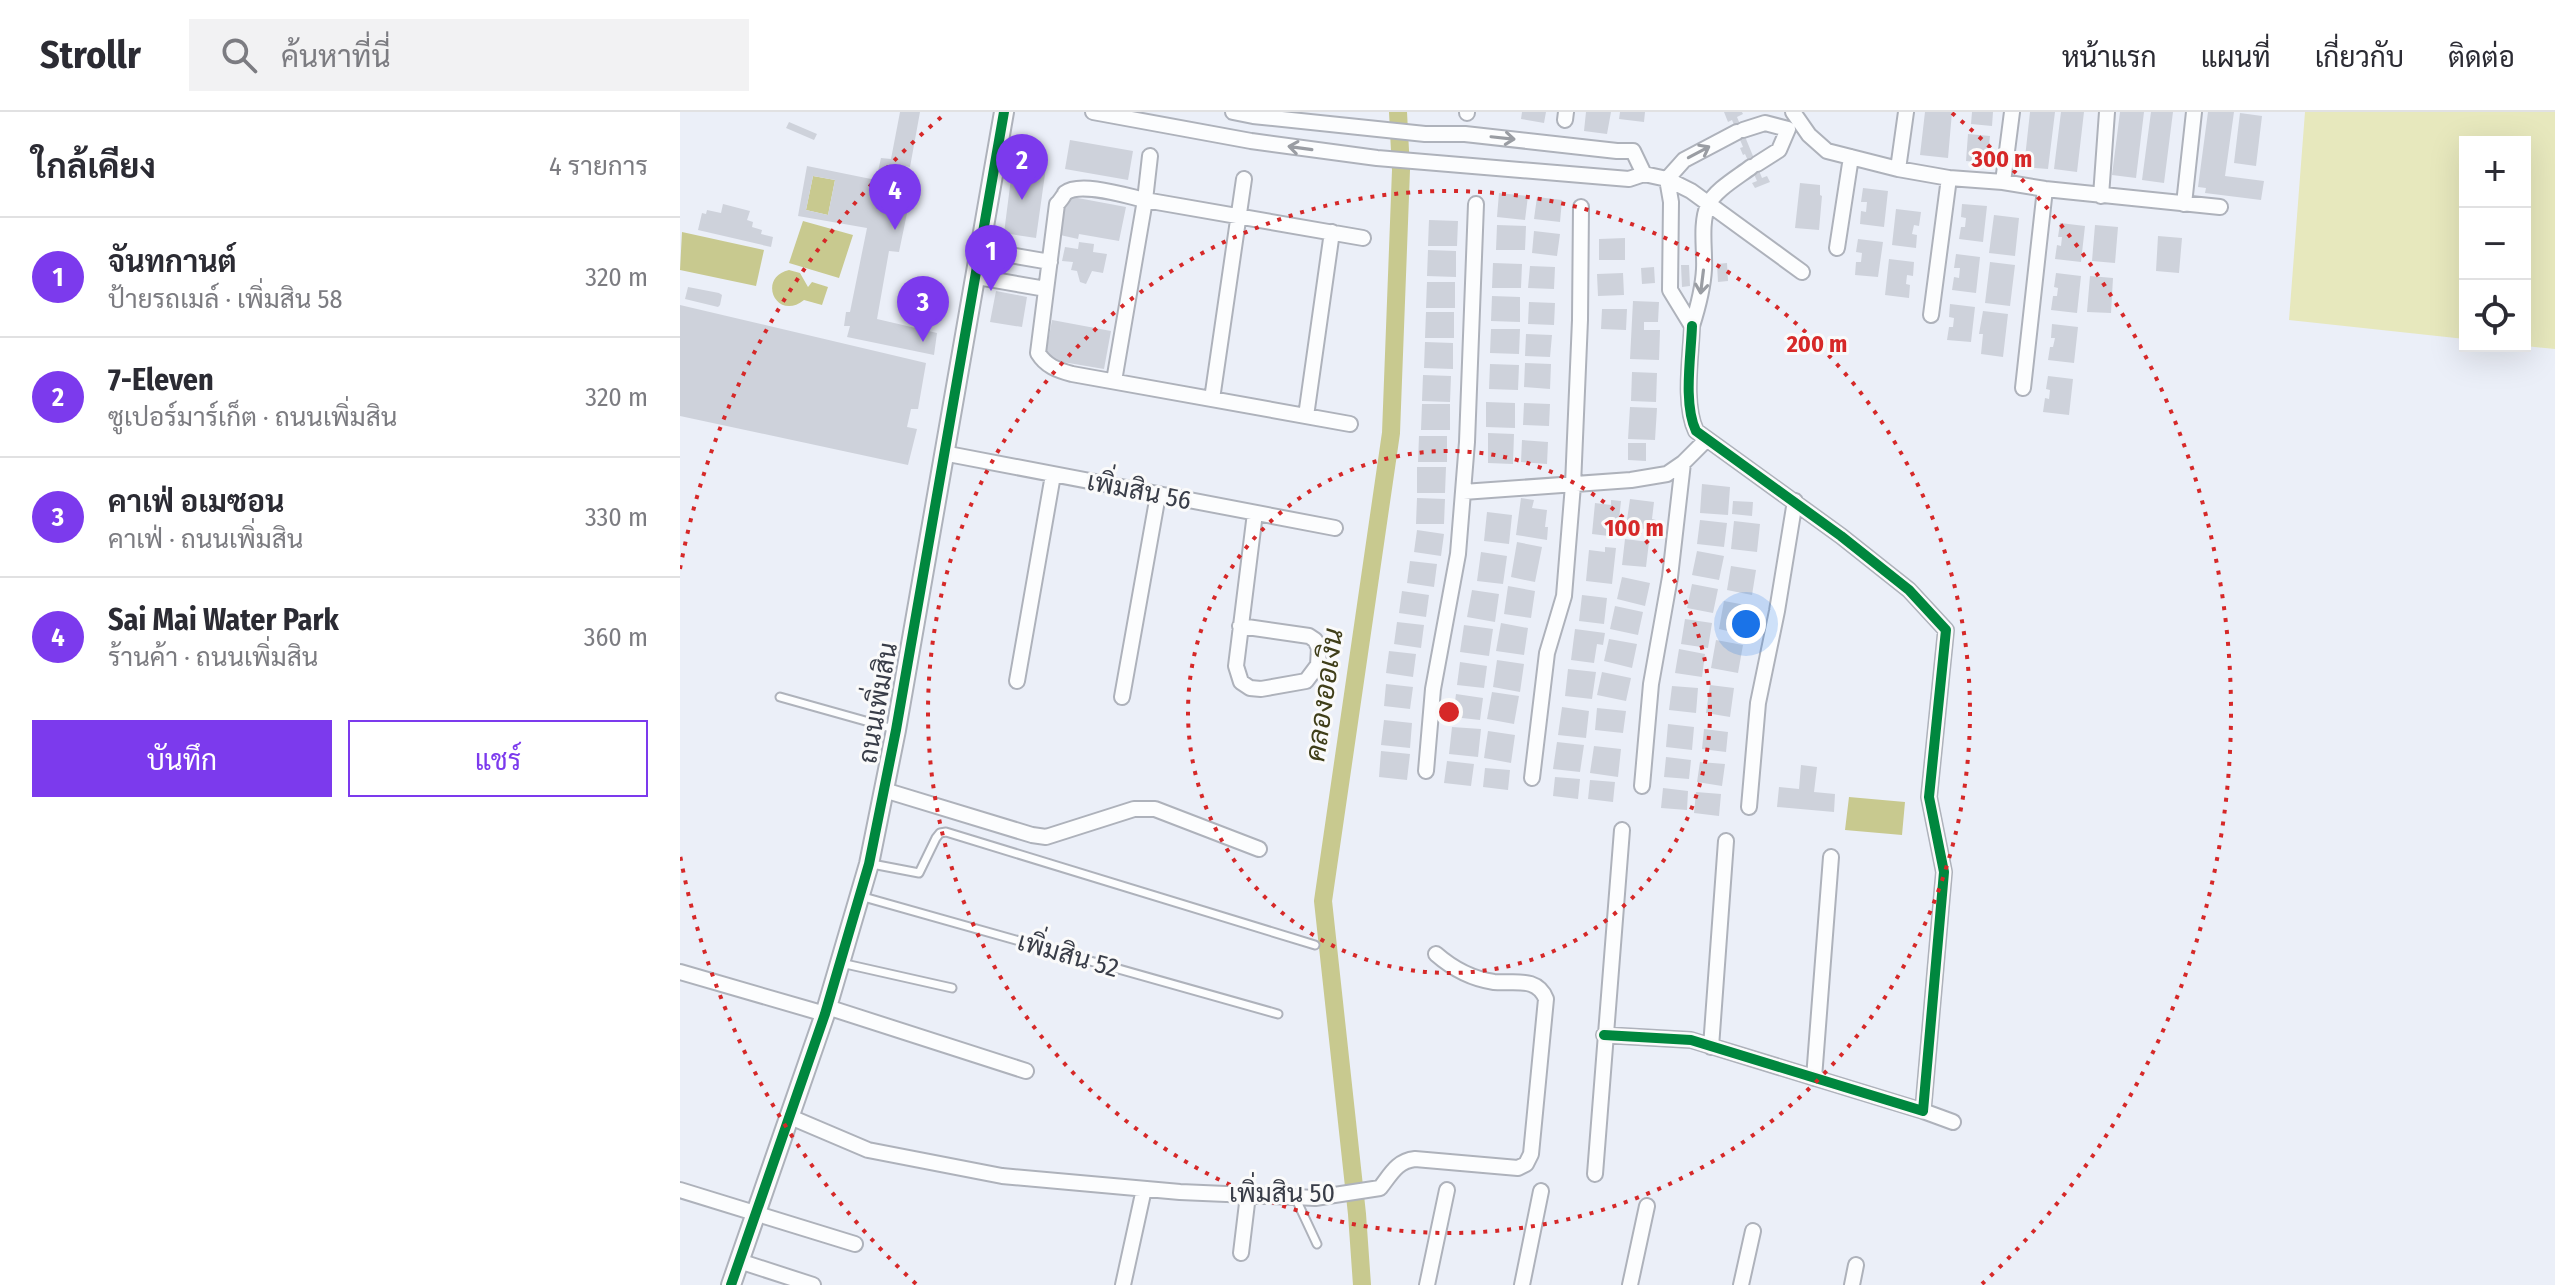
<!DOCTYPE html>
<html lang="th">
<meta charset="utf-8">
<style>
:root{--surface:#fff;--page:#f2f2f3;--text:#2b2b33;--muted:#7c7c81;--line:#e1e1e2;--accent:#7c3aed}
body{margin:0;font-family:"Fira Sans Condensed",Sarabun,sans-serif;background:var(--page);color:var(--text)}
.controls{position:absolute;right:24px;top:24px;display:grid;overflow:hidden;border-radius:0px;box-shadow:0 8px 32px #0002}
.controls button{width:72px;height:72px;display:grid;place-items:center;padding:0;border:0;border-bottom:2px solid var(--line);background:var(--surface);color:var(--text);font:40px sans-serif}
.you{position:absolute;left:1066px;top:512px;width:28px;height:28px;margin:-20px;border:6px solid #fff;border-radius:50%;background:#1a73e8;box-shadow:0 0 0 12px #1a73e833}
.badge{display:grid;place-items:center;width:52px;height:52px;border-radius:50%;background:var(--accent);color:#fff;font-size:26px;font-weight:700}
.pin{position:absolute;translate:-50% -66px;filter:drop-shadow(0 2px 4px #0008)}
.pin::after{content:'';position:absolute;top:42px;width:28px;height:24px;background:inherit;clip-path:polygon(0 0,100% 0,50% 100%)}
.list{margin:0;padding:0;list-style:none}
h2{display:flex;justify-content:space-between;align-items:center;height:104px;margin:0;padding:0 32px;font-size:34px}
h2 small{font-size:26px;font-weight:400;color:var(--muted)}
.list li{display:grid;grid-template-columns:52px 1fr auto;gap:24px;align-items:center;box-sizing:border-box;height:120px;padding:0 32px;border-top:2px solid var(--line)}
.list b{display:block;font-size:30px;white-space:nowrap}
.list p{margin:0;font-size:26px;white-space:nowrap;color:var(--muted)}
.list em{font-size:26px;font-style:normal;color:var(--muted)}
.actions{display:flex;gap:16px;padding:24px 32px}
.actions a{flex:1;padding:18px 0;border:2px solid var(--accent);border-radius:0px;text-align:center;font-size:28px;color:var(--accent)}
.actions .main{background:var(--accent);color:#fff}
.icon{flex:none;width:44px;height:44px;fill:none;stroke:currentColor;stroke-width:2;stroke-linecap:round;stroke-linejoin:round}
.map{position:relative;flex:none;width:1875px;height:1173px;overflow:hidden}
header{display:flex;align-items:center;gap:48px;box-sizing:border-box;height:112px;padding:0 40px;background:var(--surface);border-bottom:2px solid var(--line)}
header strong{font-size:38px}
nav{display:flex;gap:44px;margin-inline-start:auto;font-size:28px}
.search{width:560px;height:72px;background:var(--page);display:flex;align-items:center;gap:20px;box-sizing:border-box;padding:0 28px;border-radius:0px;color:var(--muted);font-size:30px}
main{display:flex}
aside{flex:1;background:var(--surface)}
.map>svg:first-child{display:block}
</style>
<header>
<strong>Strollr</strong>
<div class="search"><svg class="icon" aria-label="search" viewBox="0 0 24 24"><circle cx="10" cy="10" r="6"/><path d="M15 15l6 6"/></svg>ค้นหาที่นี่</div>
<nav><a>หน้าแรก</a><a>แผนที่</a><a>เกี่ยวกับ</a><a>ติดต่อ</a></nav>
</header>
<main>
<aside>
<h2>ใกล้เคียง<small>4 รายการ</small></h2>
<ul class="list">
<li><span class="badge">1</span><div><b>จันทกานต์</b><p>ป้ายรถเมล์ · เพิ่มสิน 58</p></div><em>320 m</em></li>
<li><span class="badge">2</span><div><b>7-Eleven</b><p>ซูเปอร์มาร์เก็ต · ถนนเพิ่มสิน</p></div><em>320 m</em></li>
<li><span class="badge">3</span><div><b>คาเฟ่ อเมซอน</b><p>คาเฟ่ · ถนนเพิ่มสิน</p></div><em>330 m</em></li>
<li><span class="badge">4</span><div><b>Sai Mai Water Park</b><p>ร้านค้า · ถนนเพิ่มสิน</p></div><em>360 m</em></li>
</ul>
<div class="actions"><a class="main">บันทึก</a><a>แชร์</a></div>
</aside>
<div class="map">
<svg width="1875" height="1173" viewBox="0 0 1875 1173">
<rect width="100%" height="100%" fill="#ebeff8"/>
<path fill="#e7e8bd" d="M1625,0h250v237l-30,-3v-204h-60v197l-176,-19z"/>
<path fill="#c8c98f" d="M133,64l22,4 -7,35 -22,-5z
M123,109l50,14 -14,43 -50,-15z
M2,120l82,18 -8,36 -76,-16z
M109,158l11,3 8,14 4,-5 16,5 -6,18 -18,-5c-27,22 -48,-22 -15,-30z
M1169,685l56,5 -3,33 -57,-5z"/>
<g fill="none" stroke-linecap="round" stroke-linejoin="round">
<path stroke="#c8c98f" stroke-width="18" d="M682,1173l-5,-71 -34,-313 68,-468 10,-263 -3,-58"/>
</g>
<path fill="#ced2db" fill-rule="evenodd" d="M220,0h20l-10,55 -5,-1 -4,16 12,2 -14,68 -10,-1 -12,68 60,14 -3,22 -87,-18 3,-11h-6l2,-14h4l17,-84 -69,-12 9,-50 69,14 5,-22 10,1zM133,64l22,4 -7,35 -22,-5z
M842,0h24l-2,11 -23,-4z
M906,0h25l-4,22 -23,-3z
M940,0h25l-1,10 -25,-3z
M1044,0h18l1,2 -6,3 25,61 5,-2 3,6 -15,6 -3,-5 5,-2 -12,-27 -2,1 -3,-7 3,-1 -11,-27 -4,2z
M1245,0h27l-4,46 -28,-3z
M1292,0h21l-1,14 -21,-2z
M1350,0h25l-7,57 -24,-2z
M1381,0h23l-7,60 -23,-3z
M1440,0h24l-8,66 -24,-3z
M1471,0h22l-9,71 -22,-3z
M1528,0h26l-9,64 39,5 -3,19 -56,-7 1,-5 -8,-1z
M1560,1l22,3 -6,50 -22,-3z
M109,10l28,12 -3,6 -28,-12z
M1288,22l22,2 -3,27 -21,-2z
M390,28l63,11 -5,29 -63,-11z
M333,51l33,4 -10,71 -32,-5z
M1120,71l20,2v10l2,1 -3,34 -24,-2z
M1183,76l25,3 -4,36 -24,-3 1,-13 5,1 1,-10h-6z
M819,81l29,3 -3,24 -28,-3z
M387,84l59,11 -7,34 -40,-7 -1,5 -18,-4z
M857,85l25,3 -2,22 -26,-3z
M43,92l27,7 -3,9 6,2 -1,5 10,3 -1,4 12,3 -2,10 -73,-17 4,-17 4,1 1,-4 14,3z
M1282,92l25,2 -4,36 -24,-3 2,-12h4l1,-9 -5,-1z
M1216,97l25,3 -2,14 -5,-1 -2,9 5,1 -1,13 -24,-3z
M1314,103l25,3 -4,38 -26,-3z
M749,108l29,1 -1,25h-29z
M1380,111l25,3 -4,36 -26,-3 2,-14 4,1 1,-9h-4z
M817,113l29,1 -1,24h-29z
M1415,113l23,2 -3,36 -23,-2z
M854,119l26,3 -3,22 -25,-3z
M1478,124l24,2 -3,35 -23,-2z
M945,126v22h-26v-21z
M1178,127l25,3 -5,35 -23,-2 1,-13h5l1,-9 -6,-1z
M399,130l15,2 -1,8 14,2 -4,19 -11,-2 -6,13 -6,-2 -3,-11 -6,-1 2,-8 -11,-1 3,-14 13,2z
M748,138l28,1v26l-29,-1z
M1276,142l24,3 -4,36 -24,-3 2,-13 5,1 1,-10h-6z
M1209,147l25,3 -1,14 -6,-1 -1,9 4,1 -1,13 -24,-3z
M1310,150l25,3 -5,41 -25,-3z
M813,151l29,1 -1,24h-29z
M1047,151l1,18 -10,1 -1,-18z
M1001,153h8l1,21 -8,1z
M850,154l25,1 -1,22 -26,-1z
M974,155l1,16 -13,1 -1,-16z
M943,161l1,22 -26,1 -1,-22z
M1376,161l25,3 -4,37 -26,-3 2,-14h4l1,-8 -4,-1z
M1410,164l23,2 -2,35 -24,-1z
M747,170h28v26h-29z
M8,175l31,6 3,2 -2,10 -2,2 -33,-8z
M316,179l31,6 -5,30 -32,-5z
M812,184l28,1v25l-29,-1z
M953,189l26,1 -1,20h-14v8h16l-1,30 -29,-1z
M849,190l26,1 -1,22 -26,-1z
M1270,192l25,3 -4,35 -24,-2 2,-13h4l1,-9 -5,-1z
M0,193l246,58 -8,46h-7l-4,18 10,2 -9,36 -228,-49z
M922,197h25l-1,21 -25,-1z
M1303,199l25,3 -5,43 -22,-3 2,-20h-4z
M746,200h28v26h-29z
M372,208l59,11 -7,38 -59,-10z
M1372,212l26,3 -4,36 -26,-3 2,-13h3l2,-9h-4z
M811,217h29l-1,25 -29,-1z
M846,222l26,1 -2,22 -25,-1z
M745,230l28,1v26l-29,-1z
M845,251l26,1 -1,25 -26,-2z
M810,252l29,1 -1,25 -29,-1z
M952,260l25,1 -1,29 -25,-1z
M743,263l28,1 -1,26 -28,-1z
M1368,264l25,3 -4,36 -26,-3 2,-14 4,1 1,-9 -4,-1z
M806,290l29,1v25l-29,-1z
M844,291l26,1 -1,22 -26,-1z
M742,292h28v26h-29z
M950,295l27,1 -2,32 -27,-1z
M808,321l26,1 -1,30 -25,-1z
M739,324h28v26h-29z
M842,328l26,2 -1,22 -26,-2z
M948,331h18v18l-18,-1z
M737,355h29l-1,26h-28z
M1022,372l28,3 -2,28 -28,-2z
M737,386l28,1 -1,25h-28z
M841,386l13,2 -2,8 15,2 -2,17h3l-1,13 -31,-5z
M950,387l24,3 -2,17 4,1 -1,10 -29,-3z
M931,388l10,1 -4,36 -25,-3 3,-31 16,2z
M1053,389l20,1 -1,14 -20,-2z
M807,400l25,3 -3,29 -25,-3z
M1020,408l27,3 -3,24 -27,-3z
M1054,409l26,3 -3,28 -26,-3z
M737,418l27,4 -3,22 -27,-4z
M945,427l24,3 -3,25 -24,-2z
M837,430l25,5 -7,35 -24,-5z
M925,435l11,1 -4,36 -26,-3 3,-31 16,2z
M1017,439l27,5 -5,24 -27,-5z
M801,440l26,4 -4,28 -26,-3z
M730,449l27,3 -3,23 -27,-4z
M1051,454l25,4 -4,25 -25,-5z
M942,465l28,6 -5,23 -28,-7z
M1012,472l26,5 -5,24 -26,-5z
M828,474l27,5 -4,27 -27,-4z
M792,478l27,4 -4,28 -28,-5z
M722,479l27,4 -3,22 -27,-4z
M902,483l25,3 -3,26 -25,-3z
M1044,489l27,5 -6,29 -26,-6z
M935,494l28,6 -5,23 -28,-6z
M1005,507l27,4 -4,25 -27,-4z
M717,510l27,3 -3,23 -27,-4z
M821,511l27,5 -4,27 -28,-4z
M784,513l29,4 -4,27 -29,-4z
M895,517l30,4 -2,12 -6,-1 -3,19 -23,-3z
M929,527l28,5 -5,24 -28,-7z
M1036,528l27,5 -5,28 -27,-5z
M999,537l26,5 -3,23 -27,-4z
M709,539l27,3 -3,23 -27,-4z
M817,548l27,4 -4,28 -27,-5z
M780,550l27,4 -3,22 -27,-3z
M888,557l28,3 -4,27 -27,-3z
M922,560l29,6 -5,23 -29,-6z
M706,572l27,3 -3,22 -26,-3z
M1030,573l24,3 -4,29 -24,-4z
M992,574l26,2 -2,25 -27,-3z
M812,580l27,4 -5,28 -27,-5z
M776,582l27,4 -3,22 -27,-3z
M882,595l27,4 -3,27 -28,-3z
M917,596l29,3 -3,22 -28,-3z
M704,608l28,3 -2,25 -29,-3z
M988,612l26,3 -2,23 -26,-3z
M772,615l29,2 -3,28 -29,-3z
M1024,617l24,3 -2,20 -24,-3z
M808,619l27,4 -4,28 -27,-5z
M877,630l27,3 -4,27 -27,-3z
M914,634l27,3 -3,28 -28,-4z
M701,639l29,3 -3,26 -28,-3z
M986,645l25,3 -2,19 -25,-2z
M767,649l27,3 -3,22 -27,-3z
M1020,650l25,2 -3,22 -25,-4z
M1121,653l16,2 -3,25 21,2 -1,18 -57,-5 2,-20 20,2z
M805,656l25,2 -2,20 -25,-3z
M875,665l25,2 -2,20 -25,-3z
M910,668l25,2 -2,20 -25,-3z
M983,676l25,3 -1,19 -26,-2z
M1016,680l25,2 -2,22 -25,-3z"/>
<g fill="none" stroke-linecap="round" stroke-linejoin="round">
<g stroke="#aeb2bb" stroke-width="11">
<path id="service" d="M100,585l114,32
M192,752l47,9 17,-35 4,-5 6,-1 369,113
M180,784l418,118
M161,851l111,25
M615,1085l22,47"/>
</g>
<g stroke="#aeb2bb" stroke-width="18">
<path id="minor" d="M413,0l158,29 126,17 252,21 15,-5 23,5 24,12 111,81
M553,0l20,4 172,18h40l152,17h16l11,23
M1113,0l16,23 18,16 71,18 51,9 54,4 42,7 175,18
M787,1v-1
M885,8l1,-8
M1063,18l22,-7 23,6 -9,21 -22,14
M1057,20l-53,28 -17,19 4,23 -1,88 22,36c6,-19 11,-37 12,-57 1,-19 -4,-45 4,-64 7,-15 30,-28 43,-38
M470,44l-5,44 218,38
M1218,57l8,-57
M1323,70l9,-70
M1421,84l6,-84
M1504,92l10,-92
M1157,136l14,-91
M301,138l69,12
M297,165l69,12
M1251,203l18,-137
M434,269l31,-181c-18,-4 -65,-19 -80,-7 0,1 -7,11 -8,11l-19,149c8,13 19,17 34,21l278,50
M1343,276l22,-199
M532,287l32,-220
M626,304l26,-184
M263,341l392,75
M783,380l168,-12 36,-6 16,-11 23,-23
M560,514l69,10 6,4 4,8 -1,17 -12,16 -45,8 -11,-1 -9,-6 -5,-16 19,-153
M337,569l36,-206
M442,585l36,-202
M746,659l7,-82 25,-135 9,-112 9,-238
M852,666l15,-125 17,-57 9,-111 7,-165 1,-113
M962,674l9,-102 19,-107 13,-114
M204,678l148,45 14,2 88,-28h21l104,40
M1069,695l9,-104 19,-92 18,-110
M0,860l145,42
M147,895l199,64
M924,923l87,5 232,71 21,-239 -15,-75 17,-167 -37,-40 -68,-54 -145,-105c-13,-27 -5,-75 -4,-105
M1031,935l15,-206
M1134,966l17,-221
M1243,999l30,11
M108,1004l80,34 134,26 178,16 115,5 20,1 65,-10c11,-14 17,-27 35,-29l103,9 8,-4 5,-10 15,-155c-9,-23 -32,-15 -52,-17 -21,-3 -42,-14 -58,-28
M915,1062l27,-344
M0,1078l175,54
M561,1141l7,-58
M59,1149l74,24
M443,1173l21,-96
M747,1173l20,-95
M842,1173l19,-94
M950,1173l17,-79
M1061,1173l12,-54
M1172,1173l4,-20"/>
</g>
<g stroke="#aeb2bb" stroke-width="22">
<path id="tertiary" d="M51,1173l94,-271 44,-150 27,-134 108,-618"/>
</g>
<use href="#service" stroke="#fcfdfe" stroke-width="7"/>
<use href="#minor" stroke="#fcfdfe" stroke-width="14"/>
<use href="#tertiary" stroke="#fcfdfe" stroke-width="18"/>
<g stroke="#fafafa" stroke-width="15">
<path id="cycleway" d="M924,923l87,5 232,71 21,-239 -15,-75 17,-167 -37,-40 -68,-54 -145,-105c-13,-27 -5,-75 -4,-105
M51,1173l94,-271 44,-150 27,-134 108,-618"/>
</g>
<use href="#cycleway" stroke="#00873e" stroke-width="10"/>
</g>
<defs><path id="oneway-shaft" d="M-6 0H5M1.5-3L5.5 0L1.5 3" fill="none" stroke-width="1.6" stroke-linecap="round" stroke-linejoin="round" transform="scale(2)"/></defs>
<g stroke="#9a9da3">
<use href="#oneway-shaft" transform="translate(823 26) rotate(6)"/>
<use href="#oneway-shaft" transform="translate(620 36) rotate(-172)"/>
<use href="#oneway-shaft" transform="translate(1019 40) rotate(-28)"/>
<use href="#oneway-shaft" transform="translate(1022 170) rotate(97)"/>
</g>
<g fill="none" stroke="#d62828" stroke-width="4" stroke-dasharray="4 8">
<circle cx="769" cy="600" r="261"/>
<circle cx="769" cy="600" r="521"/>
<path d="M236 1172A782 782 0 0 1 0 743M0 457A782 782 0 0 1 266 1M1272 1A782 782 0 0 1 1302 1172"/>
</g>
<g text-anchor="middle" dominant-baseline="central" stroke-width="6" stroke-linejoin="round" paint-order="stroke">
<g font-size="26" fill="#393d48" stroke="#fafafa">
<text transform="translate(459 379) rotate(11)">เพิ่มสิน 56</text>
<text transform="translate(198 591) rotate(-80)">ถนนเพิ่มสิน</text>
<text transform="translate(388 843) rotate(16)">เพิ่มสิน 52</text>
<text x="602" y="1081">เพิ่มสิน 50</text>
</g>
<g font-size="28" font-style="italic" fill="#3f3e19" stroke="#fafafa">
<text transform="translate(644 583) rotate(-82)">คลองออเงิน</text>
</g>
</g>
<circle cx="769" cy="600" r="12" fill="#d62828" stroke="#fafafa" stroke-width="4"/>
<g font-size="24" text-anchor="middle" font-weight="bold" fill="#d62828" stroke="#fafafa" stroke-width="6" stroke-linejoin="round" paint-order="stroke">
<text x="1322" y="55">300 m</text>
<text x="1137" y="240">200 m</text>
<text x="954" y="424">100 m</text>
</g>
</svg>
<div class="controls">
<button>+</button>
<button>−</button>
<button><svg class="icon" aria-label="locate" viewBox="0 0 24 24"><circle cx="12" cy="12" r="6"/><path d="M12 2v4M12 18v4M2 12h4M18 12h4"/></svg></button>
</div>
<div class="you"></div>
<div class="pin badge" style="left:311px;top:179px">1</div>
<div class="pin badge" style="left:342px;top:88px">2</div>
<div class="pin badge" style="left:243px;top:230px">3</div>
<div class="pin badge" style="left:215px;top:118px">4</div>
</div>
</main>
